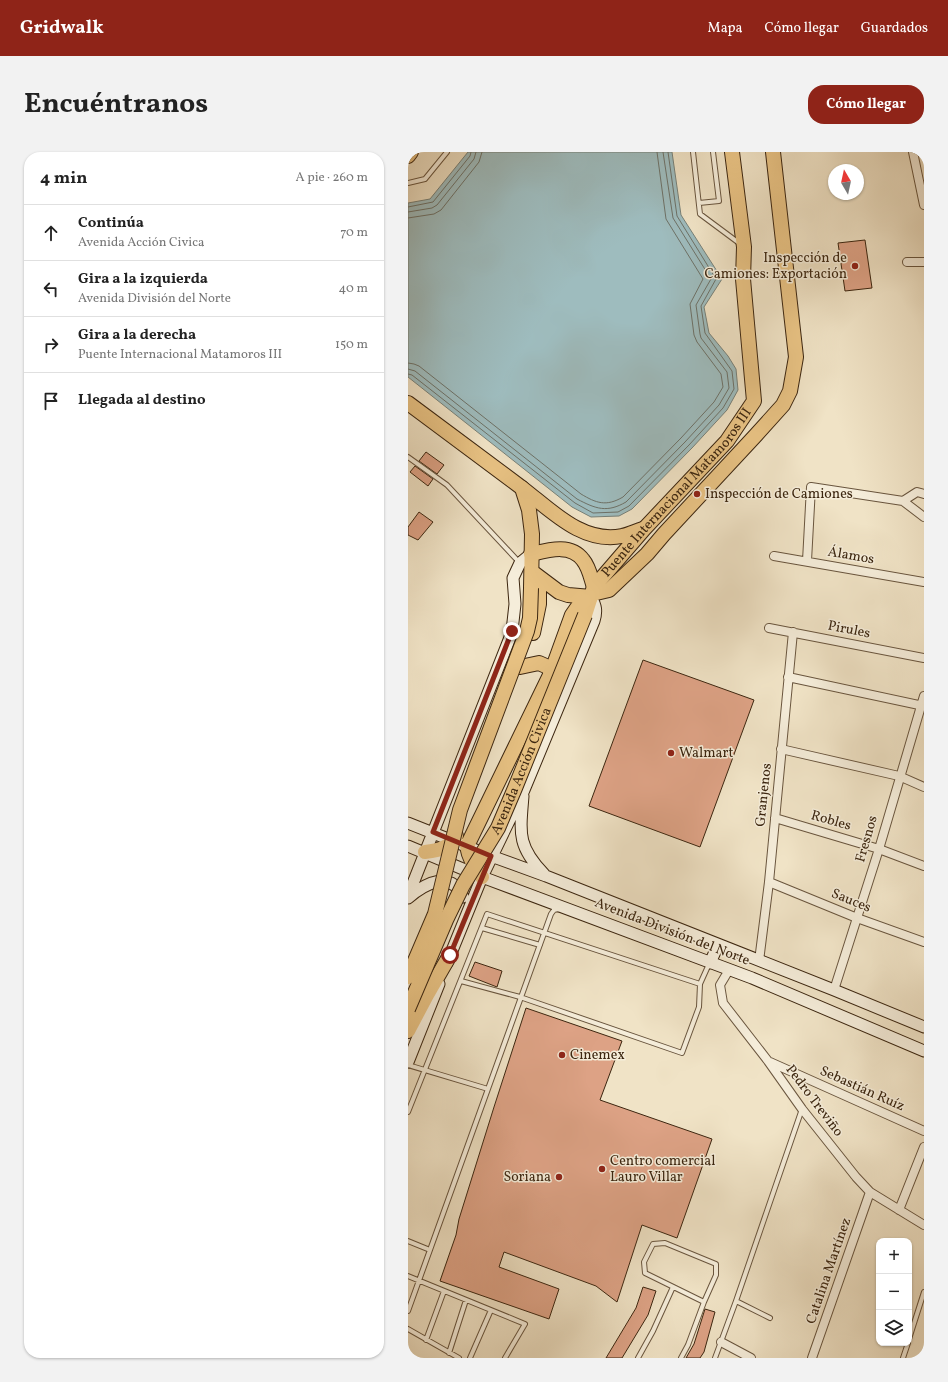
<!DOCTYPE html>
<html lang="es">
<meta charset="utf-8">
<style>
:root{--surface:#fff;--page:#f2f2f2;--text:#222;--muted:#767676;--line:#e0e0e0;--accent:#8f2418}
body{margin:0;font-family:Vollkorn,serif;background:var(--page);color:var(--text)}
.controls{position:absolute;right:12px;bottom:12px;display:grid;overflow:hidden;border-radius:8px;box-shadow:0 1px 3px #0004}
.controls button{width:36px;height:36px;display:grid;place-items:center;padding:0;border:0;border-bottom:1px solid var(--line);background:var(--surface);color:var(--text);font:20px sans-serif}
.compass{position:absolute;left:420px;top:12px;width:36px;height:36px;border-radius:50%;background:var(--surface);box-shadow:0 1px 3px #0004;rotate:351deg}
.stop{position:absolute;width:12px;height:12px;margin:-9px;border:3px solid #8f2418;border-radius:50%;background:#fff}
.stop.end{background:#8f2418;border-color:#fff;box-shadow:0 1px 4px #0008}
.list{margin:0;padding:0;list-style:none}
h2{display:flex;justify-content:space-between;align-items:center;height:52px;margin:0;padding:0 16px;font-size:17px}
h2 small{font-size:13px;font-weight:400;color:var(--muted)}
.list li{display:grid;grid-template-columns:26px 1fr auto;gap:12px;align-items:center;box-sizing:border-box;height:56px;padding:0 16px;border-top:1px solid var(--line)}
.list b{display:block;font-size:15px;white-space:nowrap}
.list p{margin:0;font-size:13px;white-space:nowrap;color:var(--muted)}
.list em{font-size:13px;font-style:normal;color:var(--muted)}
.icon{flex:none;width:22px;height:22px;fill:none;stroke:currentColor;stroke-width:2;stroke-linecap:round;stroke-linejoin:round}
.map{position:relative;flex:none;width:516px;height:1206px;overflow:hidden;border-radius:16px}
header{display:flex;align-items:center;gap:24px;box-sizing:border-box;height:56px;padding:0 20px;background:var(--accent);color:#fff}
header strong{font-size:19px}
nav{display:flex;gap:22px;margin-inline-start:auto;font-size:14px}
.intro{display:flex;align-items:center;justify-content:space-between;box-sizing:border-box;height:96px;padding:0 24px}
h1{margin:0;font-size:28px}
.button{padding:10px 18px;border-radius:16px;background:var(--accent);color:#fff;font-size:14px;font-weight:700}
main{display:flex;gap:24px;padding:0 24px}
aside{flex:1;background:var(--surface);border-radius:16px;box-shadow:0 1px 3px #0004}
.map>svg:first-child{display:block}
</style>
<header>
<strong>Gridwalk</strong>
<nav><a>Mapa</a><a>Cómo llegar</a><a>Guardados</a></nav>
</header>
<div class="intro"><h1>Encuéntranos</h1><a class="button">Cómo llegar</a></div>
<main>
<aside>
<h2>4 min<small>A pie · 260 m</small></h2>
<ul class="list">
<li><svg class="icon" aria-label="ahead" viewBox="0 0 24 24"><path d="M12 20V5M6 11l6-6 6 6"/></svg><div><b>Continúa</b><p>Avenida Acción Civica</p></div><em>70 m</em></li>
<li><svg class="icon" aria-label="left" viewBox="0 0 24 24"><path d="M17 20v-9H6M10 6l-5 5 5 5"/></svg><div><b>Gira a la izquierda</b><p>Avenida División del Norte</p></div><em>40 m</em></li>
<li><svg class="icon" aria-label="right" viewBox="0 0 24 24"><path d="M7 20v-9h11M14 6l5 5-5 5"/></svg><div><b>Gira a la derecha</b><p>Puente Internacional Matamoros III</p></div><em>150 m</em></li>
<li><svg class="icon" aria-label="arrive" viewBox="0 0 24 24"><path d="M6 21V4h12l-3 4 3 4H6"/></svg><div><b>Llegada al destino</b></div></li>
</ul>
</aside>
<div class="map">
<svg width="516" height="1206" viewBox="0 0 516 1206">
<rect width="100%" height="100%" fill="#f0e3c6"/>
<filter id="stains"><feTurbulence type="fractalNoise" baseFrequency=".005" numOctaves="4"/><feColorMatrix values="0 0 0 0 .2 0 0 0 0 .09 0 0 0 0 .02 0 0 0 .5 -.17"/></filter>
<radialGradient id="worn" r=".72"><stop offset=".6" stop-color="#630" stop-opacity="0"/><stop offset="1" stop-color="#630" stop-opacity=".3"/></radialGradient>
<path fill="#9ebcbe" stroke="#778078" d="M60,0h204l9,63 41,64 -18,28 5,26 19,23 8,13 2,21 -11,20 -35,38 -60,61 -13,7 -28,1 -19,-10 -164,-130v-174l22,-4z"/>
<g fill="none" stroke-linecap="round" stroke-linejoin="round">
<path stroke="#6d7167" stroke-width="1" d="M0,55l25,-5 37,-46 1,-4
M0,60l24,-4 5,-3 37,-46 2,-7
M0,66l26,-4 7,-4 38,-48 3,-10
M0,211l6,1 5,2 162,128c15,9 25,13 42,3l58,-59 33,-36 9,-15 -2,-13 -24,-32 -3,-7 -4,-31 13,-25 -37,-60 -9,-67
M0,217l7,2 162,128c19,10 30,14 49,3l59,-60 34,-37 10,-17 -2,-16 -26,-34 -1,-4 -4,-29 15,-26 -38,-61 -10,-66
M0,222l4,1 163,128 18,10 25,-1 11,-6 60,-61 34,-37 11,-19 -2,-18 -27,-38 -4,-27 15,-27 -39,-63 -9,-64"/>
</g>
<path fill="#dda285" stroke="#3c2610" d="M457,88l7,48 -27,3 -7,-48z
M18,300l18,13 -7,9 -18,-13z
M7,314l18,13 -5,7 -18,-14z
M11,360l14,10 -15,18 -10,-5v-8z
M235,508l111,40 -54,147 -111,-41z
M67,810l27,9 -5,16 -28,-11z
M118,856l96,33 -22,59 112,39 -35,99 -35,-13 -25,77 -21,-16 -92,-34 -5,15 60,22 -10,30 -109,-38 16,-46 3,-16 35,-112z
M235,1135l13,4 -8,24 -26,43h-16l30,-50z
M297,1157l10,3 -11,40 -4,6h-14l8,-14z"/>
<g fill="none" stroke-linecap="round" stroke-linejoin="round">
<g stroke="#69553e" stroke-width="6">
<path id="lane" d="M285,0l7,62 39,29
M0,31l17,-4 22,-27
M291,51l20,-2 -6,-49
M0,305l39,28 72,77
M74,776l58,17
M53,829l59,16 162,56 17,-46 1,-23 9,-20
M0,913l80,24
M0,960l79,-198 213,70
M0,1089l22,9
M0,1124l117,48 -20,34
M328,1149l34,17
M0,1159l143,-397 3,-4 5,-1
M0,1177l51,29
M501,1187l15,-47
M18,1188l18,-49
M41,1201l17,-53
M62,1206l21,-48
M230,1206l15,-27 20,-44
M273,1206l7,-13 16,-43 12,-27v-11l-51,-21 -12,1 -9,18 1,11 59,29
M307,1206l21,-57 66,-192
M495,1206l5,-15"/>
</g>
<g stroke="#69553e" stroke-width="10">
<path id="street" d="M505,0l11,53
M499,110h17
M495,349l14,-9 7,2
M366,404l150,26
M399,409l4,-74 92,14 21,16
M361,476l155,30
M380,525l136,29
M373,597l118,27 25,11
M367,666l104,31 45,17
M361,730l88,36 67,24
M351,809l10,-79 24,-250
M321,818l-9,15 3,18 45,58 34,48 54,68 14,15 54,33
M426,838l45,-141 45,-153
M362,910l154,69
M491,1058l25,-63
M313,1190l30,16
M404,1206l58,-166"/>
</g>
<g stroke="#3c2610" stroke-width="13">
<path id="secondary" d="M115,644c-3,37 -6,50 21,78
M0,671l83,33 55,20 288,114 90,37
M0,694l74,31 270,101 172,73
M0,744l101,-256 3,-9 3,-27 -2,-26 7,-15 11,-9
M0,746c16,-14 43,-29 55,-1
M39,811l35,-86 42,-87 70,-169c3,-10 2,-15 -3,-24
M302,811l8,-18
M0,910l31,-78"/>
</g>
<g stroke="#3c2610" stroke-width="16">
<g id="highway">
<path d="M0,4l3,-4"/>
<path d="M0,251l114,85 7,22 3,24 -1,54"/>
<path d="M114,336c29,22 60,56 100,48 7,-1 14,-5 21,-7"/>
<path d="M123,402c17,-4 40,-11 52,6 6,7 8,18 11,27"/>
<path d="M127,422l24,18 9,3 23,2"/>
<path d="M184,442l17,-4 38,-36 17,-20 92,-99 27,-30 7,-14 6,-34 -23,-205"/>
<path id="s1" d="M177,463l9,-28 50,-58 83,-88 27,-40 -11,-122 1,-32 -12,-95"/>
<path d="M125,481l6,-29v-25"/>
<path d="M112,515l19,-4 9,4 3,6"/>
<path d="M17,700c11,-1 26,-4 31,-16"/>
<path d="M74,725c-8,-10 -13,-19 -15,-31l84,-173 21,-58 7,-10 12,-8"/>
<path d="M0,879l19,-36 23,-40"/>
</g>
</g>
<use href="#lane" stroke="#f5edda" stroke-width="4"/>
<use href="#street" stroke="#f5edda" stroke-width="8"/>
<use href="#secondary" stroke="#f5edda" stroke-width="11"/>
<use href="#highway" stroke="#e8c283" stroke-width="14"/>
<g stroke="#3c2610" stroke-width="16" stroke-linecap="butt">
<g id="highway-bridge">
<path d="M0,825l27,-63 25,-104 67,-179 3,-13 1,-30"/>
<path id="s2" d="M0,857l38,-89 17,-35 35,-57 17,-40 70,-173"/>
</g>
</g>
<use href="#highway-bridge" stroke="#e8c283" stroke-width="14"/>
</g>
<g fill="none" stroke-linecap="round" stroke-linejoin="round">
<path stroke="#8f2418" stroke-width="5" d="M42,803l41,-99 -58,-24 79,-201"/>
</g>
<g fill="#8f2418" stroke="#f5edda" stroke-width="1.5">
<circle cx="447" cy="114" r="4"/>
<circle cx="289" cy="342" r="4"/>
<circle cx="263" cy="601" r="4"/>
<circle cx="154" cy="903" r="4"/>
<circle cx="194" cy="1017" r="4"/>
<circle cx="151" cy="1025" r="4"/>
</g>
<g text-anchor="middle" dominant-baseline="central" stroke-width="3" stroke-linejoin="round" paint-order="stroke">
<g font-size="14" fill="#3c2610" stroke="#f5edda" text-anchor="start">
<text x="439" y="106" text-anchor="end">Inspección de<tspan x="439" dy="16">Camiones: Exportación</tspan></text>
<text x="297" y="342">Inspección de Camiones</text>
<text x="271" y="601">Walmart</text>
<text x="162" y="903">Cinemex</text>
<text x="202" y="1009">Centro comercial<tspan x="202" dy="16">Lauro Villar</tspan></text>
<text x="143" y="1025" text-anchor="end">Soriana</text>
</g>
<g font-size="14" fill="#3c2610" stroke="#f5edda">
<text stroke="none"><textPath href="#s1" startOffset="155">Puente Internacional Matamoros III</textPath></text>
<text transform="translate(443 404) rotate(10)">Álamos</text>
<text transform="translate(441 478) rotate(11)">Pirules</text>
<text stroke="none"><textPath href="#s2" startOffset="264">Avenida Acción Civica</textPath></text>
<text transform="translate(356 643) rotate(-84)">Granjenos</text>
<text transform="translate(423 669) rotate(16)">Robles</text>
<text transform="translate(459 687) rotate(-74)">Fresnos</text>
<text transform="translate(443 749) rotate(22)">Sauces</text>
<text transform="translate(264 780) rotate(21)">Avenida División del Norte</text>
<text transform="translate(454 937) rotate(24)">Sebastián Ruíz</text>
<text transform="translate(406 949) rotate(53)">Pedro Treviño</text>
<text transform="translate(421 1119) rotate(-71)">Catalina Martínez</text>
</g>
</g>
<rect width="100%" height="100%" filter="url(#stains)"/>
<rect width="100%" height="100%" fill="url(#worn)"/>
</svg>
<div class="controls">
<button>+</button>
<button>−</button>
<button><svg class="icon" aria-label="layers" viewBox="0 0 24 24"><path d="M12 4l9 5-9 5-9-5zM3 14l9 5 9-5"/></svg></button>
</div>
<svg class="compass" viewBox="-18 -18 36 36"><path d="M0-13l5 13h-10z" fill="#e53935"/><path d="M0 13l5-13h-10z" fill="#767676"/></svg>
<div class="stop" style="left:42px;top:803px"></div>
<div class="stop end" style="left:104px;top:479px"></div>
</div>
</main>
